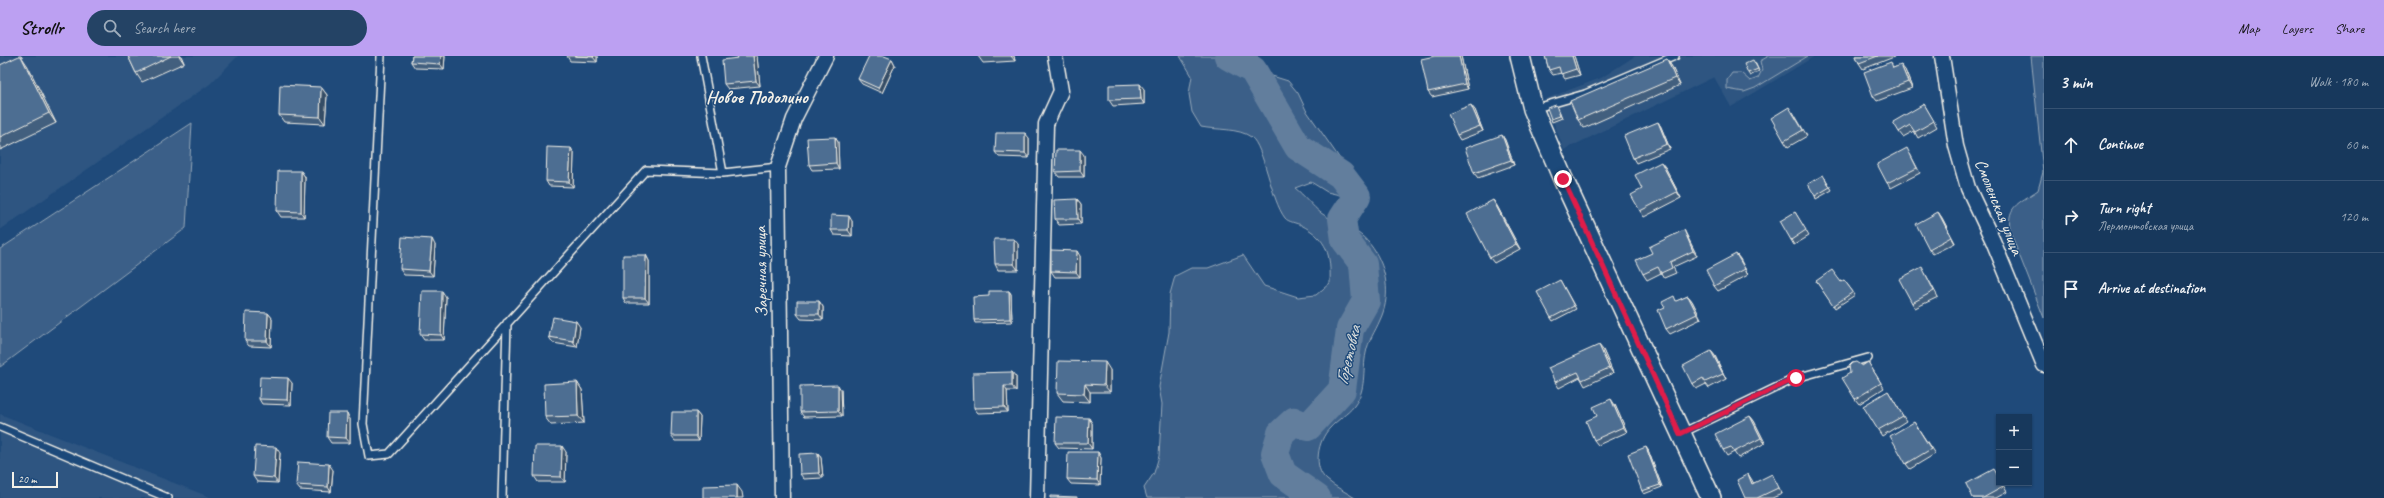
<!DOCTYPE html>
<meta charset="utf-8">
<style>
:root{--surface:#17385c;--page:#244365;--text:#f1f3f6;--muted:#9eacbb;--line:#365272;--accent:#bca0f2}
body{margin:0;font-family:Caveat,sans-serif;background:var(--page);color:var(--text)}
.controls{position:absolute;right:12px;bottom:12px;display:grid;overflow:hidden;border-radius:0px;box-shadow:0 1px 3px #0004}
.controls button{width:36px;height:36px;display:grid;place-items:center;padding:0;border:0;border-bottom:1px solid var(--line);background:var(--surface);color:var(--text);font:20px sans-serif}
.scale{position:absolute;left:12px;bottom:10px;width:46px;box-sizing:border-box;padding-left:4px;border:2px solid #f4f1e8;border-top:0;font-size:11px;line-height:14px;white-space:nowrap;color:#f4f1e8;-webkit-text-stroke:3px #1f4a7a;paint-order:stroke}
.stop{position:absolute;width:12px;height:12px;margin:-9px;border:3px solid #e11d48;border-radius:50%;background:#fff}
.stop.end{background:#e11d48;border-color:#fff;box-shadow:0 1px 4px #0008}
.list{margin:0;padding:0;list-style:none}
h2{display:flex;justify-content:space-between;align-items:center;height:52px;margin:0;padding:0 16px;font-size:17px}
h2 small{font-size:13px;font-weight:400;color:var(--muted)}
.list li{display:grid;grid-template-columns:26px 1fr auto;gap:12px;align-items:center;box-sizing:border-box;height:72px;padding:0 16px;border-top:1px solid var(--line)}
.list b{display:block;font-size:15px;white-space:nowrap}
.list p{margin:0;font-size:13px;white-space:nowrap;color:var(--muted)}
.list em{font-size:13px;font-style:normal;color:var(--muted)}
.icon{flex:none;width:22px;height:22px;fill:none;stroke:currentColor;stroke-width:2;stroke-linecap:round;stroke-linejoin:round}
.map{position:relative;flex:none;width:2044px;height:442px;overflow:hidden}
header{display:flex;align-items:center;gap:24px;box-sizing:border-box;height:56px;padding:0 20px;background:var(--accent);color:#111}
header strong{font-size:19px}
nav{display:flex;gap:22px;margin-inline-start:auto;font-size:14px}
.search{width:280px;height:36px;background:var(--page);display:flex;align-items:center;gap:10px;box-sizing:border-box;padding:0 14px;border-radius:22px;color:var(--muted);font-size:15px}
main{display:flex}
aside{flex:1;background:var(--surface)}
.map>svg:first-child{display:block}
</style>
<header>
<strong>Strollr</strong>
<div class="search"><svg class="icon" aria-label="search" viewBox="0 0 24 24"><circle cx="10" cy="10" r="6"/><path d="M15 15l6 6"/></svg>Search here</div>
<nav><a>Map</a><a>Layers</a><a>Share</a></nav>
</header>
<main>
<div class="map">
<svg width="2044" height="442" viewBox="0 0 2044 442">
<rect width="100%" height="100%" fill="#1f4a7a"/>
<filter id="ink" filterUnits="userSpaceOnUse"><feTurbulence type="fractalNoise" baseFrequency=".025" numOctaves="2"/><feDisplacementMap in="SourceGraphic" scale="8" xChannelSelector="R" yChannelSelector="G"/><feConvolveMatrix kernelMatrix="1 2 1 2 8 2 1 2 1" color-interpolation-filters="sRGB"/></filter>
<g filter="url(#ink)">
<path fill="#2d5581" d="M0,0h238l-28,28 -210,146z
M1635,0h180l-84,51 -17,-30 -150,73 -19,-51 56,-21z
M0,358l212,84h-212z"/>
<path fill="#3a5f88" stroke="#97a8b8" d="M1180,0h77l12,19 19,6 10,12 8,17 39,56 7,15 -8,15 -17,-4 -16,-10 -16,6c9,7 18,19 26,25 23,16 39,13 55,40 12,21 14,46 4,67 -5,12 -12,21 -14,33 -4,19 1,36 -12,53 -6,8 -17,14 -24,22 -12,12 -18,40 -3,52 8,7 19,12 28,18h-208l-3,-10 10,-15 5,-17 3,-52 -3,-17 10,-55 1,-38 5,-18 16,-8h17l35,-13 21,31 34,11 18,-2 14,-12c1,-28 -2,-44 -29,-58 -4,-2 -13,-3 -16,-7 -14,-18 -21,-72 -34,-81 -12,-9 -35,-7 -50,-10l-9,-15 -3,-18 3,-18z
M1769,0h39l-53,32 -11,4 -17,-3v-9l5,-7h9l9,8 8,-3 4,-8 -2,-9z
M2031,0h13v262l-33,-84c-6,-28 7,-30 27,-44l5,-18z
M192,67l-6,105 -186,139v-118z"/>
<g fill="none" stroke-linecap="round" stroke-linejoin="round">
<path stroke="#627e9d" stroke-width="28" d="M1228,0l25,14 45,77 43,28 16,21 -15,23 3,21 18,24 3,37 -16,28 -8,61 -34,37 -14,-6 -13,12 -6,20 8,21 34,24"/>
<g stroke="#f4f1e8" stroke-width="10">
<path id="lane" d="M381,0l-18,368 6,32 20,-2 257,-284 77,3 55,-6
M701,0l22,117
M1533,53l52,-15 90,-38
M0,371l168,71
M1682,377l114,-55 72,-20
M502,442l5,-175"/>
</g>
<g stroke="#f4f1e8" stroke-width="17">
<path id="street" d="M1942,0l14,90 12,42 25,53 51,124
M782,442l-4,-331 16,-48 32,-63
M1037,442l9,-374 15,-33 -6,-35"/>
</g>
<g stroke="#f4f1e8" stroke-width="22">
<path id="secondary" d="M1520,0l13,53 30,70 148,319"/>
</g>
<use href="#lane" stroke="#1f4a7a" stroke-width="7"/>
<use href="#street" stroke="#1f4a7a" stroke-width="14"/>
<use href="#secondary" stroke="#1f4a7a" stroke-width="19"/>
</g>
<path fill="#425f7e" stroke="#f4f1e8" d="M128,0h53l3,7 -42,19 -6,-9z
M412,0h33l-1,13 -29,-1 -4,-6z
M567,0h30v6l-27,-1z
M757,0l3,30 -32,3 -4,-5z
M978,0h36l1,5 -32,2z
M1435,0h26l7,33 -36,8 -4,-5z
M1545,0h29l6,19 -15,4 -4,-6 -8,2 -4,-5z
M1856,0h38v1l-31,12 -4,-6z
M892,3l3,6 -13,28 -20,-9 -4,-5z
M1667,3l5,8 8,18 -96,43 -6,-8z
M1755,6l4,9 -9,5 -2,-3z
M0,9h27l29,58 -56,27z
M1895,11l10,3 7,18 -35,13 -4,-5z
M321,31l6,8 -2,29 -41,-2 -5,-7z
M1144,33v15l-31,2 -4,-6z
M1924,48l13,23 -19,11 -4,-7 -11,6 -4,-5z
M1558,52l4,10 -10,4 -1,-3z
M1475,54l8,21 -23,9 -3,-5z
M1793,56l14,24 -19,11 -4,-6z
M1658,66l3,5 9,22 -34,14 -3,-5z
M1502,79l3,5 9,25 -36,13 -4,-5z
M835,81l3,5 1,27 -27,1 -3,-5z
M1029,82v20l-30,-1 -4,-5z
M574,97l-1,34 -24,-1 -3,-5z
M1910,98l10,19 -29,15 -4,-5z
M1084,99v22h-25l-4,-5z
M1665,111l16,31 -37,19 -4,-6 2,-22z
M301,115l4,6 -1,40h-23l-4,-6z
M1825,122l7,12 -16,9 -1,-3z
M1077,143l4,5v20l-22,1 -4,-6z
M1493,144l4,6 23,43 -26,14 -4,-5z
M1795,156l14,24 -15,9 -3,-5z
M1938,156l4,6 13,25 -22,11 -4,-5z
M852,165v15l-18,-1 -3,-5z
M1684,174l13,26 -24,11 3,6 -12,5 -3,-5 -14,7 -4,-6 9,-21z
M1018,188v26h-20l-3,-6z
M435,189l-2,31 -29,-1 -4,-6z
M1736,198l4,5 8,16 -30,16 -4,-5z
M646,199l3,6v42h-23l-3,-5z
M1080,200v21h-25l-4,-6z
M1925,217l13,24 -23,11 -3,-5z
M1560,224l16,29 -23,12 -2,-3z
M1844,224l11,15 -20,13 -19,-27 25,1z
M1009,235l2,3 1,28 -37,1 -1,-3 15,-24z
M1688,240l4,5 9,18 -31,15 -4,-5 11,-28z
M446,241l-2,43h-20l-4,-6z
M819,245l4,6v13l-22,-1 -4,-5z
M268,257l4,5 -1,29 -22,-1 -4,-5z
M580,271l-3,20 -24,-4 -4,-6z
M1603,294l10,23 -28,13 -5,-9 -21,11 -4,-6z
M1711,295l4,5 11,23 -17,9 -3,-4 -10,5 -4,-5z
M1868,306l16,26 -25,16 -4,-5 7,-33z
M1110,314v22h-20v10l-27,-1 -6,-8z
M1016,321v14h-9l1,21 -30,1 -4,-5z
M577,326l5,8 2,33 -33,2 -6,-8z
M292,327l-1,22 -29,-1 -3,-5z
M841,334l1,26 -38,1 -4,-5z
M1888,335l18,30 -24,15 -4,-6z
M1615,349l12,27 -29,13 -4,-5z
M696,356l4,5 -1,24h-24l-4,-5z
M1750,360l4,5 11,22 -27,15 -4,-6 -7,4 -4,-6z
M350,363v24h-19l-4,-6z
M1914,366l21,32 -25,15 -4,-5z
M1092,367v26l-33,-1 -4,-5z
M1648,394l14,37 -18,7 -2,-3z
M566,396l-1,30h-27l-4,-6z
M1098,396l3,6 -1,27 -29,-1 -4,-5z
M280,397l-2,30 -21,-1 -4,-6z
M818,397l3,5 2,20 -19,1 -4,-5z
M333,414l-2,22 -31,-2 -4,-5z
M1748,418l5,9 22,-3 7,14 -10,4h-27z
M1997,418l10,18 -11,6h-23z"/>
<path fill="#364d66" stroke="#f4f1e8" d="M21,0l6,9 29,58 -7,-10z
M179,0h2l3,7z
M441,0h4l-1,13 -4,-5z
M594,0h3v6l-4,-5z
M753,0h4l3,30 -4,-5z
M1011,0h3l1,5z
M1459,0h2l7,33 -3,-5z
M1572,0h2l6,19 -4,-6z
M892,3l3,6 -13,28 -4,-5z
M1667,3l5,8 8,18 -5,-7z
M1901,9l4,5 7,18 -4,-6z
M1140,28l4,5v15l-3,-5z
M321,31l6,8 -2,29 -5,-7z
M1471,49l4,5 8,21 -3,-5z
M1556,49l2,3 4,10 -2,-2z
M1658,66l3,5 9,22 -3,-5z
M1025,77l4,5v20l-4,-5z
M1502,79l3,5 9,25 -3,-5z
M835,81l3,5 1,27 -3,-6z
M571,92l3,5 -1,34 -4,-5z
M1080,94l4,5v22l-4,-6z
M1661,106l4,5 16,31 -4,-6z
M301,115l4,6 -1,40 -3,-5z
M1077,143l4,5v20l-3,-5z
M1493,144l4,6 23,43 -4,-5z
M1938,156l4,6 13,25 -4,-6z
M849,160l3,5v15l-4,-6z
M1684,174l13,26 -4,-5z
M432,183l3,6 -2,31 -4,-5z
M1014,183l4,5v26l-4,-6z
M1077,195l3,5v21l-4,-5z
M1736,198l4,5 8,16 -3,-6z
M646,199l3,6v42l-4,-5z
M442,235l4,6 -2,43 -3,-5z
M1009,235l2,3 1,28 -2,-3z
M1688,240l4,5 9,18 -4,-5z
M819,245l4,6v13l-4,-6z
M268,257l4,5 -1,29 -4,-6z
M576,265l4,6 -3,20 -4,-6z
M1599,289l4,5 10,23 -4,-5z
M1711,295l4,5 11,23 -3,-5z
M1105,306l5,8v22l-6,-7z
M1012,316l4,5v14l-4,-5z
M288,322l4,5 -1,22 -4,-5z
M577,326l5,8 2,33 -6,-7z
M1085,328l5,8v10l-6,-8z
M838,329l3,5 1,26 -4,-5z
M1004,330l3,5 1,21 -4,-5z
M1611,343l4,6 12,27 -4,-5z
M696,356l4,5 -1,24 -3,-5z
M347,357l3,6v24l-4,-5z
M1750,360l4,5 11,22 -4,-5z
M1089,362l3,5v26l-4,-6z
M562,390l4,6 -1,30 -4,-5z
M276,391l4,6 -2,30 -4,-5z
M1646,391l2,3 14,37 -2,-2z
M1098,396l3,6 -1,27 -3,-5z
M818,397l3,5 2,20 -4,-5z
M329,408l4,6 -2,22 -3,-5z
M1748,418l4,6 4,9 -4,-5z
M1772,418l10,20 -4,-6z
M737,429l5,7 1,6h-6z"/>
<path fill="#4d6e92" stroke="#f4f1e8" d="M19,0h2l28,57 -49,24v-72z
M128,0h43l-35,17z
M412,0h29l-1,8 -29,-2z
M575,0h19l-1,1z
M737,0h16l3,25 -32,3 -2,-24 16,-2z
M869,0h15l8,3 -14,29 -20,-9z
M1435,0h24l6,28 -37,8 -7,-33z
M1545,0h27l4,13 -15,5 -2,-7 -10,3z
M1856,0h22l-19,7z
M1667,3l8,19 -97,42 -8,-19z
M1753,4l5,9 -10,4 -4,-9z
M1891,6l2,6 8,-3 7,17 -35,14 -9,-24z
M1140,28l1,15 -32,1v-15z
M280,29l41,2 -1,30 -41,-2z
M1924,48l10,17 -19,11 -5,-7 -11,7 -6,-10z
M1471,49l9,21 -23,9 -9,-21z
M1556,49l4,11 -9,3 -4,-11z
M1789,51l14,23 -19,11 -13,-23z
M1658,66l9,22 -34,14 -9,-22z
M996,77h29v20l-30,-1z
M1502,79l9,25 -37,13 -9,-25z
M835,81l1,26 -27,2 -2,-27z
M547,91l24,1 -2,34 -23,-1z
M1907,92l10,20 -30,15 -10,-19z
M1056,94h24v21l-25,1z
M1661,106l16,30 -37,19 -9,-16 11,-6 -7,-14z
M278,115h23v41l-24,-1z
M1823,119l7,12 -15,9 -7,-12z
M1077,143l1,20h-23l-1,-19z
M1493,144l23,44 -26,14 -23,-44z
M1795,156l11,18 -15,10 -11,-19z
M1938,156l13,25 -22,12 -13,-25z
M831,159l18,1 -1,14h-17z
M1684,174l9,21 -23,11 2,6 -11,5 -3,-6 -15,7 -7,-14 16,-7 -3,-6z
M402,181l30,2 -3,32 -29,-2z
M994,183h20v25h-19z
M1051,194l26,1 -1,21 -25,-1z
M1736,198l9,15 -31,17 -8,-16z
M623,199h23l-1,43h-22z
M1922,211l12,24 -22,12 -13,-24z
M1832,214l9,12 3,-2 9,12 -20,14 -17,-25z
M1560,224l14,26 -23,12 -14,-26z
M422,235h20l-1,44 -21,-1z
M989,235h20l1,28 -36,1 -1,-23 16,-1z
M1674,240l2,5 12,-5 9,18 -31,15 -8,-19 7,-3 -3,-5z
M797,245h22v13h-22z
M246,256l22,1 -1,28h-22z
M553,261l23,4 -3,20 -24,-4z
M1599,289l10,23 -27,12 -4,-8 -23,10 -7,-14z
M1711,295l12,23 -18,8 -2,-4 -11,6 -9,-18z
M1058,305l47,1 -1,23 -19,-1 -1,10 -27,-1z
M1856,306l6,4 6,-4 13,21 -26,16 -13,-21 8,-5 -1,-7 3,-3z
M1012,316v14h-8v21l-30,1 -1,-35z
M260,321l28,1 -1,22 -28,-1z
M577,326l1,34 -33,1 -1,-33z
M838,329v26l-38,1v-26z
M1888,335l15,25 -25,14 -15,-24z
M1611,343l12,28 -29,13 -8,-19 11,-5 -4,-9z
M672,356h24v24h-25z
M328,357h19l-1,25 -19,-1z
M1750,360l11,22 -27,14 -3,-5 -8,3 -8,-16z
M1056,361l33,1 -1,25h-33z
M1914,366l17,27 -25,15 -16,-28z
M255,390l21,1 -2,31 -21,-2z
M535,390h27l-1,31 -27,-1z
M1646,391l14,38 -18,6 -14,-37z
M1068,396h30l-1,28 -30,-1z
M818,397l1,20 -19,1 -1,-20z
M298,406l31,2 -1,23 -32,-2z
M1994,413l5,9v5h2l2,4 -20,11h-10l-7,-14z
M1748,418l4,10 20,-10 6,14 -21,10h-12l-8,-18z
M737,429v13h-34v-12z
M1050,440l27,1v1h-27z"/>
</g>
<g fill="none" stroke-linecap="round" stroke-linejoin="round" filter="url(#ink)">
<path stroke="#e11d48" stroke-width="5" d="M1563,123l117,255 116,-56"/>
</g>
<g text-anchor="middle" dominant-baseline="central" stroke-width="3" stroke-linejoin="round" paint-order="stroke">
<g font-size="17" fill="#f4f1e8" stroke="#1f4a7a">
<text transform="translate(1999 151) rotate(68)">Смоленская улица</text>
<text transform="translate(761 216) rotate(-91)">Заречная улица</text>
</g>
<g font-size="18" font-weight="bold" fill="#f4f1e8" stroke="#1f4a7a">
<text x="757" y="41">Новое Подолино</text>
</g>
<g font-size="18" font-style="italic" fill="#dee0dd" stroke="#1f4a7a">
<text transform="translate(1348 299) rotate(-77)">Горетовка</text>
</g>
</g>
</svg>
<div class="controls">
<button>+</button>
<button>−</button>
</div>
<div class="scale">20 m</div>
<div class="stop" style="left:1796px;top:322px"></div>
<div class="stop end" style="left:1563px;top:123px"></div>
</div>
<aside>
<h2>3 min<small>Walk · 180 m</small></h2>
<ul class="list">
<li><svg class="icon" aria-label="ahead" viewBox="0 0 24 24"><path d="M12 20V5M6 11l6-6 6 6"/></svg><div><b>Continue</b></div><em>60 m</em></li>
<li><svg class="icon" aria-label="right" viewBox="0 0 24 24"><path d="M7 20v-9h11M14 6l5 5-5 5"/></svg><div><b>Turn right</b><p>Лермонтовская улица</p></div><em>120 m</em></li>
<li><svg class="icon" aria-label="arrive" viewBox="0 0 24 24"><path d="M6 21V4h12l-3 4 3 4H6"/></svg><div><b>Arrive at destination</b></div></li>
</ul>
</aside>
</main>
